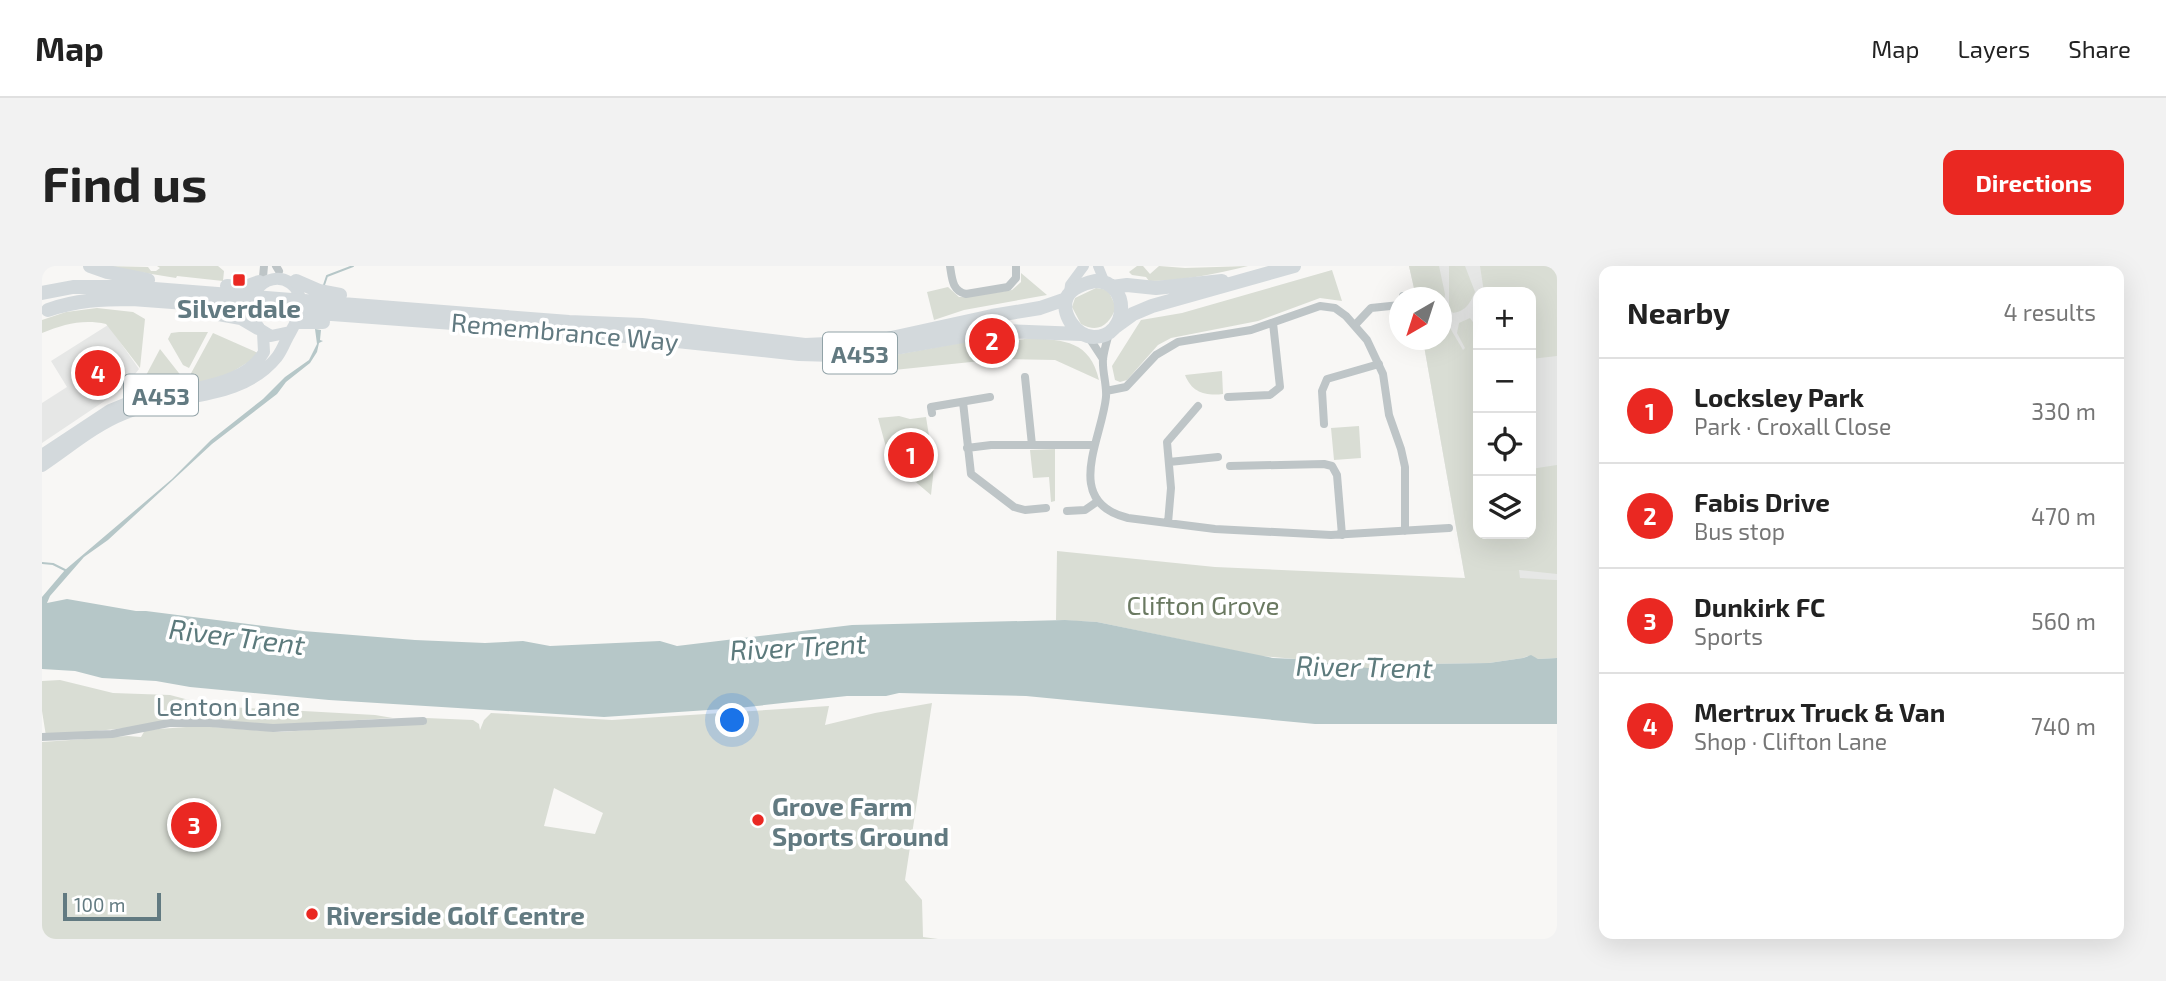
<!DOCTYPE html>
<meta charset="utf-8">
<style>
:root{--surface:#fff;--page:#f2f2f2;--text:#222;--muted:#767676;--line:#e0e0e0;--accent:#ea2822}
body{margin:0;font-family:"Exo 2",sans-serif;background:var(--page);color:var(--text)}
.controls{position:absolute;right:21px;top:21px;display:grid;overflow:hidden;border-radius:14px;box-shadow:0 7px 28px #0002}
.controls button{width:63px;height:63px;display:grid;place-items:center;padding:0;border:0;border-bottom:2px solid var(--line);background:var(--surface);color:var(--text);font:35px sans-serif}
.compass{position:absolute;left:1347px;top:21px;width:63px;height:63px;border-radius:50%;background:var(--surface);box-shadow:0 7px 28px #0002;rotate:219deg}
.scale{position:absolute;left:21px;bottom:18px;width:98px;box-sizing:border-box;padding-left:7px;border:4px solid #627a81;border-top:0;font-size:19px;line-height:24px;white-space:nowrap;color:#627a81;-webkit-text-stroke:5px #fff;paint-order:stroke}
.you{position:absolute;left:691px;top:455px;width:24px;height:24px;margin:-18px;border:5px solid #fff;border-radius:50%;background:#1a73e8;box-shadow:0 0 0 10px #1a73e833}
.badge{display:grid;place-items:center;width:46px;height:46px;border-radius:50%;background:var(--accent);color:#fff;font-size:23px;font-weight:700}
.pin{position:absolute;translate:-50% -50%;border:4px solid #fff;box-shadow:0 2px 7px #0006}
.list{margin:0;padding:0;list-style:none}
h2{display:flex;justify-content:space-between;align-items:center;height:91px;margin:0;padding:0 28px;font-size:30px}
h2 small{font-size:23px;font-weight:400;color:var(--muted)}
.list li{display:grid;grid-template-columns:46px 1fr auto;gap:21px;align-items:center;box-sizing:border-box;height:105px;padding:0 28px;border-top:2px solid var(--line)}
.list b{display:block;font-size:26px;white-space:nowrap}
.list p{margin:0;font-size:23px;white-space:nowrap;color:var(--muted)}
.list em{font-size:23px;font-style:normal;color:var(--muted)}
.icon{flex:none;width:38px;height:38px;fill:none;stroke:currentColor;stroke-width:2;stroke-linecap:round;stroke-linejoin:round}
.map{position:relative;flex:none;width:1515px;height:673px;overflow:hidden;border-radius:14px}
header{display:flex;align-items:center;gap:42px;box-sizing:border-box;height:98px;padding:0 35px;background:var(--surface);border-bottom:2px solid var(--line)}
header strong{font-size:33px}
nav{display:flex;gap:38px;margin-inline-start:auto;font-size:24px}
.intro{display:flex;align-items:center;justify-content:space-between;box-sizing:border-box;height:168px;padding:0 42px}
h1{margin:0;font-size:49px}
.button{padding:18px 32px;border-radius:14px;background:var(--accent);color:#fff;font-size:24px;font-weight:700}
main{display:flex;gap:42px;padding:0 42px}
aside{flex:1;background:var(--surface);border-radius:14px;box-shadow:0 7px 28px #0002}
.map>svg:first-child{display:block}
</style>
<header>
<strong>Map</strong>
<nav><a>Map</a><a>Layers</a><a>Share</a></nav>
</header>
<div class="intro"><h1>Find us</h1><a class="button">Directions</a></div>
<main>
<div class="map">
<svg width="1515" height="673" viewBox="0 0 1515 673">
<rect width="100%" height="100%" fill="#f8f7f5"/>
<path fill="#e6e7e6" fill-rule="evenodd" d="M1367,0h148v314l-92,-2 -42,-238h19v-42l-26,-1zM1436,26h53v242h-53z
M66,59l31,44 -15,19 -82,55v-40l25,-16 -16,-26z"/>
<path fill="#d9ddd4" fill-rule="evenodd" d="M61,0l45,1 3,4h5l4,-3 -3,-2h61l6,5 -1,10 -46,-5 -1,2z
M1095,0h6l7,8 9,-8 26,2 63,-2c-33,8 -65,15 -99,15l-3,-4 -14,-2 -3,-3z
M1367,0h30l6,28 -2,22 20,34 2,-2 -8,-15 2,-10 11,-5 8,11v205h53v-65l26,-4v109l-38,-4 1,8 37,2v78l-19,1 -10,-3 -5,2 -34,5 -66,1 -36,5h-26l-65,-10 -36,-3 -163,-34 -41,-2 1,-69 158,16 250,11 -42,-238h19v-42l-26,-1z
M1407,0h16l10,26c-5,11 -9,19 -22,21l-4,-4z
M1438,0h77v90l-26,3v-67h-47z
M1290,4l10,31 -22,-3 -62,23 -87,17 -13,7 -31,35 -7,2 -5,-2 -3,-14 29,-46 41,-7z
M979,7l26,22 -83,15 -30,10 -7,-28 21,-5 11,10h8l45,-7 9,-8z
M1054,22l12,2 8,17c-6,17 -17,27 -35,17l-9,-17 3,-9z
M55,42l36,4 12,7 -5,49 -34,-44c-23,-5 -42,0 -64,9v-13l24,-8z
M137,66h29l-19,36 -6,-3 -15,-26 3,-6z
M171,67l45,20 -3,5 -36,22 -26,3 -4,-6z
M988,72c35,2 60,3 69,42l-44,-20 -55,-1 -135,14 -3,-12 103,-19 36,1z
M118,83l22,28 -5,3 -31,6 -3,-5z
M1180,105l1,23c-17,2 -31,-1 -38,-19z
M857,150l11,3 16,-2 8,50 -3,28 -39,-33 -3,-4 -11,-40z
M1317,160l2,32 -27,2 -3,-32z
M1013,183v52l-4,1 -2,-25 -16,1 -3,-28z
M18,414l53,13 57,2 42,11 163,9 18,3 -122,7 -65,-5 -160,16 -4,-25v-30z
M890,437l-27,177 17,20 1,37 15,2h-896v-197l86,-6 13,1 4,-7 55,-4 81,6 100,-7h44l1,-7 47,2 6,4 1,6 4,-10 7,-7 121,7 217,-14 -4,19 50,-12zM512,522l49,25 -8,21 -51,-8z"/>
<path fill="#b6c7c8" d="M273,63l6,1 -1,10 3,1 -4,2 -2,9 -7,11 -24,19 -9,12 -65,50 -104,96 -24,17 -34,39 -3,7 20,-4 69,12h10l157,20 112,9 70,3 38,-2 27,5 110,-5 17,5 175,-21 213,-5 32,2 176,36 23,1 80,10 47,-5 66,-1 34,-5 8,-3 7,4 19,-1v66h-242l-289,-28 -127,-3 -13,3h-39l-109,12 -134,9 -275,-17 -139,-13 -34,-6 -54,-3 -27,-7 -33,-2v-72l23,-27 107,-91 39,-39 52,-41 22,-22 24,-17 8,-16z"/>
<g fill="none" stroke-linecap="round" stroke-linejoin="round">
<path stroke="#b6c7c8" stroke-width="2" d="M282,19l3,-9 26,-10
M0,297l11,1 12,6"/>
<path stroke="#bec5c7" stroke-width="8" d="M234,0l3,5
M908,0c2,12 2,25 16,28l42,-7 8,-9v-12
M221,11l1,-11
M1361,30v2
M1313,59l16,-17 29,-3
M1067,67c-2,8 -5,17 -6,26 -1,13 4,25 3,38 -4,42 -44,105 22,121l87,11 116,6 118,-7
M1046,70l15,23
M983,111l7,68
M1064,125l20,-4 30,-32 22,-13 73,-12 69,-24 15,2 11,8 21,24 16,34 6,41 12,34 4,18v64
M1186,131l42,-2 10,-8 -7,-64
M921,136l8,72 43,33 11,3 21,-2
M890,147l-1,-6 59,-10
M1282,158l-2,-33 5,-12 52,-15
M925,182l24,-3h102
M1127,196l49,-5
M1188,200l94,-2 8,2 5,9 5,60
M1025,245l18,-1 13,-9
M1126,257l3,-35 -4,-46 31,-36
M0,471l70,-3 57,-11h41l63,5 150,-7"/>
<path stroke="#d3d9dc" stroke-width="10" d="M1056,0l7,17
M1027,27l1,-8 14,-19"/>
<path stroke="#d3d9dc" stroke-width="12" d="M213,53l3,9 13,8 19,-4
M151,123c27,-6 57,-13 71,-37l-1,-19
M0,189l68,-45 17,-7 31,-7
M0,200c27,-18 52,-40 82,-52 50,-21 116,-11 153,-57 6,-8 8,-16 13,-24 31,-52 -19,-67 -33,-43"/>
<path stroke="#d3d9dc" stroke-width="14" d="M48,0l17,6 41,8
M254,15l23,10 21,4
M1053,15c36,0 34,56 -1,56 -18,0 -34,-24 -27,-40 5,-10 19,-14 28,-16z
M185,20l18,1 14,-5
M1070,21l15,-2 29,3 66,-7
M0,27l31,-6h56l440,35 73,3 163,20 68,-3 119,-26 48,-8 26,-9
M6,44c28,-10 54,-11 84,-11l507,38 160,17 36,1 43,-4 101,-18 27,-2 75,3
M171,47l28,5 17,10
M255,56h26
M1073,61l18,-13 19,-8 142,-40"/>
</g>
<g fill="#ea2822" stroke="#fff" stroke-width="2.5">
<rect x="190" y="7" width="14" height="14" rx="3.5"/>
<circle cx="716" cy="554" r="7"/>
<circle cx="270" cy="648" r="7"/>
</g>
<g text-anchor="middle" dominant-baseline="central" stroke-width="7" stroke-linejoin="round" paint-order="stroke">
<g fill="#fff" stroke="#91a2a7" stroke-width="2">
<rect x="781" y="66.5" width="74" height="41" rx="5"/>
<rect x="82" y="108.5" width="74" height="41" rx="5"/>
</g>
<g font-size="24" font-weight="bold" fill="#627a81">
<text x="818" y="87">A453</text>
<text x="119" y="129">A453</text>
</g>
<g font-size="26" font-weight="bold" fill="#627a81" stroke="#fff" text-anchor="start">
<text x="197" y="41" text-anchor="middle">Silverdale</text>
<text x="730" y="539">Grove Farm<tspan x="730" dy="30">Sports Ground</tspan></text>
<text x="284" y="648">Riverside Golf Centre</text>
</g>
<g font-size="26" fill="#627a81" stroke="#fff">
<text transform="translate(523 65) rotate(5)">Remembrance Way</text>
<text x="186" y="439">Lenton Lane</text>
</g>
<g font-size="26" fill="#6a7961" stroke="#fff">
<text x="1161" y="338">Clifton Grove</text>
</g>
<g font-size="28" font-style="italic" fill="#5c7a7c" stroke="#fff">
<text transform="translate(195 370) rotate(7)">River Trent</text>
<text transform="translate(756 380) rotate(-3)">River Trent</text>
<text transform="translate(1322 400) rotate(1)">River Trent</text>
</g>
</g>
</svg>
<div class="controls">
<button>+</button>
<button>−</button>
<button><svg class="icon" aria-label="locate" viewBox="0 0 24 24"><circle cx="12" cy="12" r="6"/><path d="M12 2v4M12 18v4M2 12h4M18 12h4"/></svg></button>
<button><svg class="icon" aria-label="layers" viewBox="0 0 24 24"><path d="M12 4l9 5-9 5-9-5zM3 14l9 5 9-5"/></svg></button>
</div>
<svg class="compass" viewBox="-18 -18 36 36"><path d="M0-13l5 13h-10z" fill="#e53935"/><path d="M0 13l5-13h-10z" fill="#767676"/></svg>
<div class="scale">100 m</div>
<div class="you"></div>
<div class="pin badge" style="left:869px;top:189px">1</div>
<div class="pin badge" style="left:950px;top:75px">2</div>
<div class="pin badge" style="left:152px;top:559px">3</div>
<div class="pin badge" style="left:56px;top:107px">4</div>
</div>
<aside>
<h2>Nearby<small>4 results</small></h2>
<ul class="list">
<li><span class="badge">1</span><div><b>Locksley Park</b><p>Park · Croxall Close</p></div><em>330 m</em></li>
<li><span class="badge">2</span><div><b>Fabis Drive</b><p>Bus stop</p></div><em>470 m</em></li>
<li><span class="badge">3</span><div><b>Dunkirk FC</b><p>Sports</p></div><em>560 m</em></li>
<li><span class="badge">4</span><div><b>Mertrux Truck &amp; Van</b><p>Shop · Clifton Lane</p></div><em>740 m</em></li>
</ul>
</aside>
</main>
